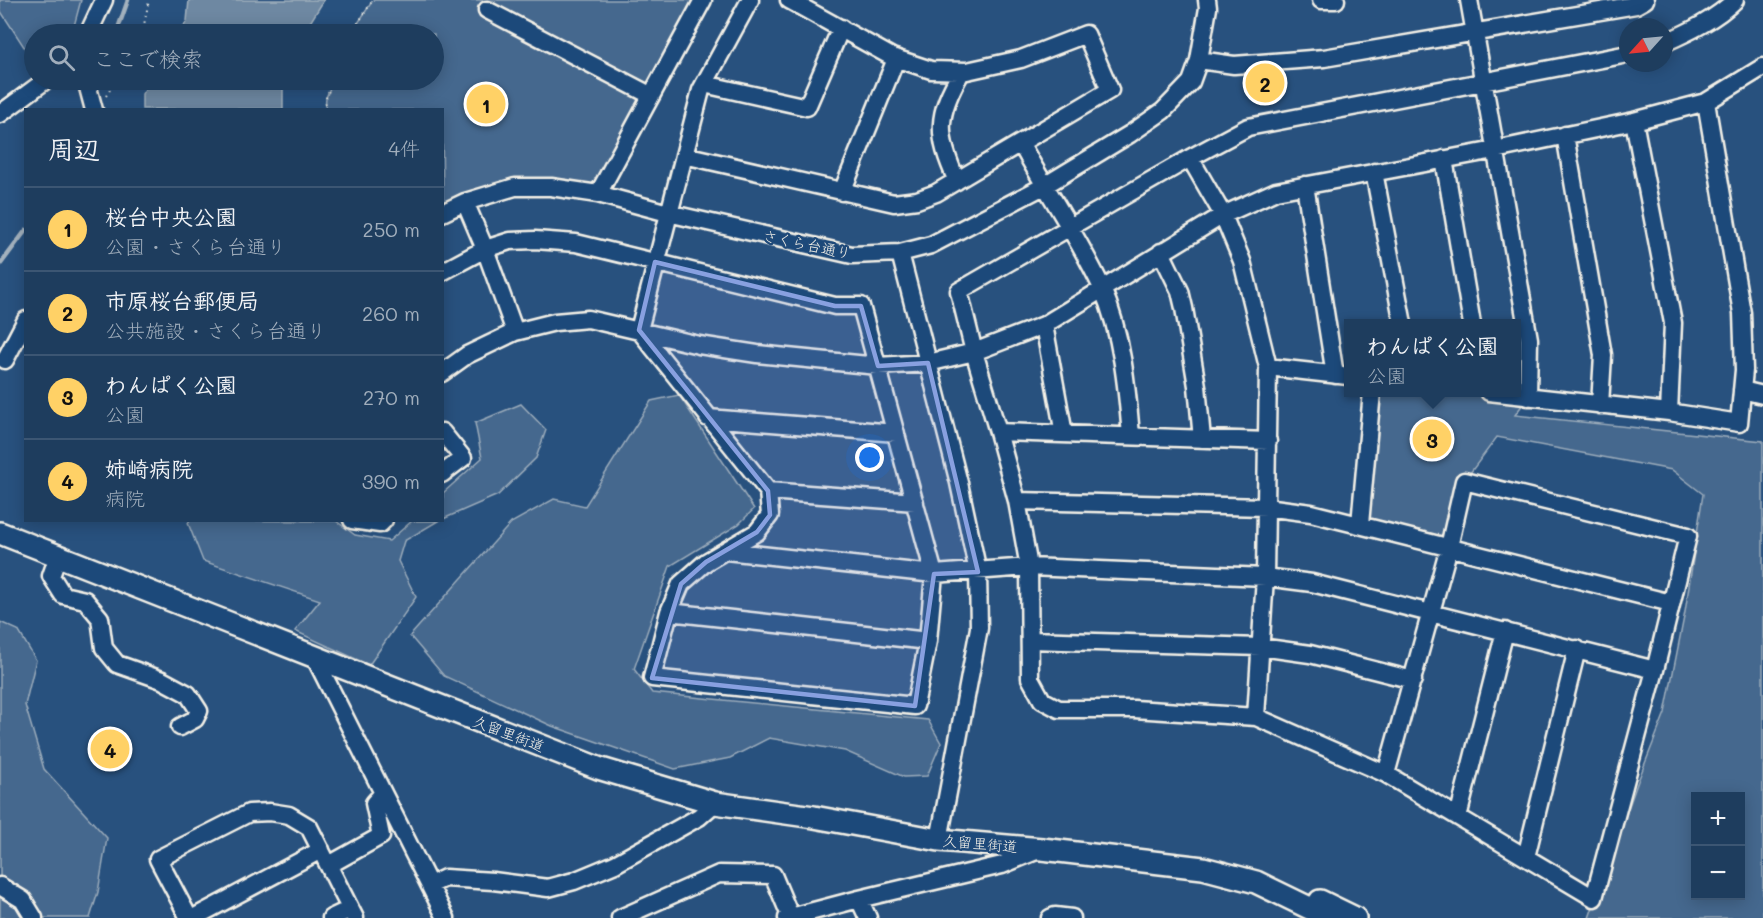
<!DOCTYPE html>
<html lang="ja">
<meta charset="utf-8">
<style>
:root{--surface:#1e3d5e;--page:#264464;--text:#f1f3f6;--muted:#a1aebc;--line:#3c5673;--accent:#ffd166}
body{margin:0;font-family:Mali,"Klee One",sans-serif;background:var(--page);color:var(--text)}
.controls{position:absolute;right:18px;bottom:18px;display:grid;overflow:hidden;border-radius:0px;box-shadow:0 3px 15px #0003}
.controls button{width:54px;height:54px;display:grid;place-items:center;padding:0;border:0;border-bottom:2px solid var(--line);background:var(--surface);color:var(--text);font:30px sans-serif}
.compass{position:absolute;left:1619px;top:18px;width:54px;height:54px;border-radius:50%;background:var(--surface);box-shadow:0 3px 15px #0003;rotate:243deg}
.you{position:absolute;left:870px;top:458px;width:21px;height:21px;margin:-15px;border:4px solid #fff;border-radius:50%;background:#1a73e8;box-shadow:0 0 0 9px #1a73e833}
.badge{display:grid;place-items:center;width:39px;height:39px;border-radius:50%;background:var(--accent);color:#111;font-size:20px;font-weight:700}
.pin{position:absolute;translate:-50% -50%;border:3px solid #fff;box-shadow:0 2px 6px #0006}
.popup{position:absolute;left:1344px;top:319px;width:177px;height:78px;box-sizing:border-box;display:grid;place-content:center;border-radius:0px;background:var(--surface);filter:drop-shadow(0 2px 4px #0005);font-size:20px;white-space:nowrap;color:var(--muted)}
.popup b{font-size:22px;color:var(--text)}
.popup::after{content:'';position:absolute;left:50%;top:100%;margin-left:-12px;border:12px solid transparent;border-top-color:var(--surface)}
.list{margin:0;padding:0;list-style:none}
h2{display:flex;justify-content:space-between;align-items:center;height:78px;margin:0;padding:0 24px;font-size:26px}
h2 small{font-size:20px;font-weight:400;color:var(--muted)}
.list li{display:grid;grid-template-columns:39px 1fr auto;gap:18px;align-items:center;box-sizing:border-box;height:84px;padding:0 24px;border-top:2px solid var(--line)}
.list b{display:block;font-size:22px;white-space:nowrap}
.list p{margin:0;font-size:20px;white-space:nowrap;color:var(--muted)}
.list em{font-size:20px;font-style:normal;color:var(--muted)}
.icon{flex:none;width:33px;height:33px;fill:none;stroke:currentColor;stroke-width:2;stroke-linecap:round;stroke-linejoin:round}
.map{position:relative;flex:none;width:1763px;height:918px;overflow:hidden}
.search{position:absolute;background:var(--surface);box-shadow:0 3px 15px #0003;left:24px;top:24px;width:420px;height:66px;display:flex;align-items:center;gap:15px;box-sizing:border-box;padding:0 21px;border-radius:33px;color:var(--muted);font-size:22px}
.panel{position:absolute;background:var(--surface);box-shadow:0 3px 15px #0003;left:24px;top:108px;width:420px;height:414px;border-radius:0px}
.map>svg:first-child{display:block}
</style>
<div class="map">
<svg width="1763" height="918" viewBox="0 0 1763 918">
<rect width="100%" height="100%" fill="#28517e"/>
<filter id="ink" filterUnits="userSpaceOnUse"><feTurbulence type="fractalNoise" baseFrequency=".0167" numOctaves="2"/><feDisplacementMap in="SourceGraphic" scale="12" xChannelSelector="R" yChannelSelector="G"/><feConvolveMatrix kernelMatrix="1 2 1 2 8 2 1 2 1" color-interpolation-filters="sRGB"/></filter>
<g filter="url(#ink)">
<path fill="#45688e" stroke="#9cacbb" stroke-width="1.5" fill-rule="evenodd" d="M0,0h81l-7,26 -12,8h-28v19l-4,3 -30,-46z
M373,0h330l-105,194 -83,-7 -72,26 -1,-103h-117l1,-12 7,-18h101v-46h-83z
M1489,392l39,5 -13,18 248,26v477h-174l49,-137 27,-68 20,-101 18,-118 -31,-24 -175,-33 -33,44 -15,66 -89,-23 12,-131zM1696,796h44v100h-44z
M679,395l75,114 -15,15 -69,42 -36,103 18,24 276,27 13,23 -14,33 -23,1 -59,-26 -76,-13 -39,20 -55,11 -123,-43 -108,-50 -34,-40 101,-113 43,-24 31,7 66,-105z
M521,404l25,26 -10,28 -38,37 -55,24v-26l39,-35 -7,-35z
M190,520l146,1 19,14 34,6 23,-20h26l-34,20 -6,20 18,36 -47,68 -74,-34 25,-31 -117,-39 -15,-38z
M0,622l18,8 18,30 -11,45 19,64 63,69 -9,54 -8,26h-90z"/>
<path fill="#6e88a2" stroke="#a4b2be" stroke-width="1.5" d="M189,0h135l-21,34h-124l8,-13z
M151,80h132v29h-141v-15z"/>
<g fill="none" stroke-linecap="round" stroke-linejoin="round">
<path stroke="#a4b2be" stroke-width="4.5" d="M116,34l12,-34
M0,265l26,-35"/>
<g stroke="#f4f1e8" stroke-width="21">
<path id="minor" d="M1321,0h15
M1469,0l60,339 -1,58
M487,10l163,85
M88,34l16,-34
M1664,43c25,-11 52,-24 71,-43
M1199,60l35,5 90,-7 312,-53 9,-5
M86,80l8,30
M704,84l103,23 34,-79
M0,114l46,-34
M1634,121l39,202 -4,89
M1565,135l38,220 -3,50
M1021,144c26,48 58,94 81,144 20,46 25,99 29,148
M684,155l210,48 23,-3 19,-7 174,-103 -24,-56 -65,25 -54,12 -36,-1 -39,-13 -103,-57
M1190,158l33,57 19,46 26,106 -3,210 -9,140
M1444,159l28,165
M1374,172l29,152
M957,181c-21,-46 -21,-66 5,-110
M1305,185l30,190
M842,192l54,-133
M598,194l105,-194
M465,202l20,47 30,83
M442,213l23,-11 50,-15h36l47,7 70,19 184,42 48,-2 31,-8 113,-59 86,-52 33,-23 28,-29 8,-22 9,-52 -1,-8
M1161,252l19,39 4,17 13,78 5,53
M900,253l59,230 19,89 1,56 -40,212
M442,272l43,-23 25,-8 25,-1 41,3 259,63h26l73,268 -6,67 -13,65 -263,-28 17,-66 12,-28 25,-22 51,-30 13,-17 -2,-24 -129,-161 62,-240 49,-90
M1044,325l20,109
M5,360l21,-40
M1268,367l80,9
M442,373l25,-18 48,-23 40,-10 33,-3 111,26 58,9 121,12 50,-3 46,-11 70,-27 179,-110 53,-24 219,-41 139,-29 72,-19 57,-35
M1742,390l21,5
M1489,392l180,20 70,11 5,-53 -2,-57 -36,-211
M708,418l188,15
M442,432l21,26 -21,16
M998,432l19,69 12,66 1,111 12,22 17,9h75l122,8 130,57 208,124 61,-228 33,-134 -224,-55 -15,66 -63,227
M1268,441l-270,-9 -24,-80 -15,-61 231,-133 58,-31 380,-73
M768,491l147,11
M1017,501l249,6 45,6 360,90
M352,520l28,4 4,-4
M1360,524l12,-132
M726,551l208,23 95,-7 236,10 47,6 343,87
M58,556l-7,20 12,19 22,5 15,18 4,30 13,16 45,16 26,14 11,17 -4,8 -15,8
M669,612l259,29
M1030,640l230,7 50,7 103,26
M315,658l131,260
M1458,817l47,-186
M1526,857l51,-208
M329,865l52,-29 -7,-33 9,-10
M430,885l15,-7 48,3 55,7 26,-7 41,-17 84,-47 16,-14
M0,886l23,14 11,18
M859,899l9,19
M189,918l-31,-59 91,-46 21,-1 19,3 20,12 46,91
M193,918l128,-68
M331,918l19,-9
M620,918l99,-44 54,1 18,43
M787,918l72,-19 143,-34 39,-16
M1050,918l5,-2 17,2"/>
</g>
<g stroke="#f4f1e8" stroke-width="26">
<path id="major" d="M0,533l598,235 117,35 99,14 125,23 103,9 161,19 53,14 74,36
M1320,901l35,17"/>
</g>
<path stroke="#f4f1e8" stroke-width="2" stroke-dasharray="1.5 4.5" stroke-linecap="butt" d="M140,34l4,-9 5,-25
M351,34l22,-34
M106,96l10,-16
M325,110l1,-12 7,-18"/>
<use href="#minor" stroke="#1f4a7a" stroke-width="16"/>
<use href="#major" stroke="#1f4a7a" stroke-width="21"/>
</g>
</g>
<path fill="#88a0e0" fill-opacity="0.2" stroke="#88a0e0" stroke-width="4.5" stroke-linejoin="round" d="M655,262l180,44h26l17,60 50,-3 50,209 -44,2 -19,132 -263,-28 29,-94 25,-22 51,-30 13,-17 -2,-24 -129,-161z"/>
<g text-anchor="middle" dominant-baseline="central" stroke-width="4.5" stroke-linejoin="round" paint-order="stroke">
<g font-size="15" fill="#f4f1e8" stroke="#1f4a7a">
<text transform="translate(807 244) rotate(12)">さくら台通り</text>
<text transform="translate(509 733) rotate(21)">久留里街道</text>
<text transform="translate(980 843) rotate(5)">久留里街道</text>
</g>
</g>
</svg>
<div class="controls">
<button>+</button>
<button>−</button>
</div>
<svg class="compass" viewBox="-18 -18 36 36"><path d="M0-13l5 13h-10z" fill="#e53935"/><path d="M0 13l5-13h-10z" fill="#a1aebc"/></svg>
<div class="you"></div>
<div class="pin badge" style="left:486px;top:104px">1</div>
<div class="pin badge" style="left:1265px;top:83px">2</div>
<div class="pin badge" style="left:1432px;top:439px">3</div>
<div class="popup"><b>わんぱく公園</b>公園</div>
<div class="pin badge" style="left:110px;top:749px">4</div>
<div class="search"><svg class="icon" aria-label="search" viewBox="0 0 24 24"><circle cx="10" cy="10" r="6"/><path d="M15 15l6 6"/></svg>ここで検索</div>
<section class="panel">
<h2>周辺<small>4件</small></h2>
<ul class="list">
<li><span class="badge">1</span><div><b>桜台中央公園</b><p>公園 · さくら台通り</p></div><em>250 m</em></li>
<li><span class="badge">2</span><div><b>市原桜台郵便局</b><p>公共施設 · さくら台通り</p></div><em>260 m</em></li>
<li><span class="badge">3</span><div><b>わんぱく公園</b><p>公園</p></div><em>270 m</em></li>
<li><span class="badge">4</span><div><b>姉崎病院</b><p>病院</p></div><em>390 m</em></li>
</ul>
</section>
</div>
